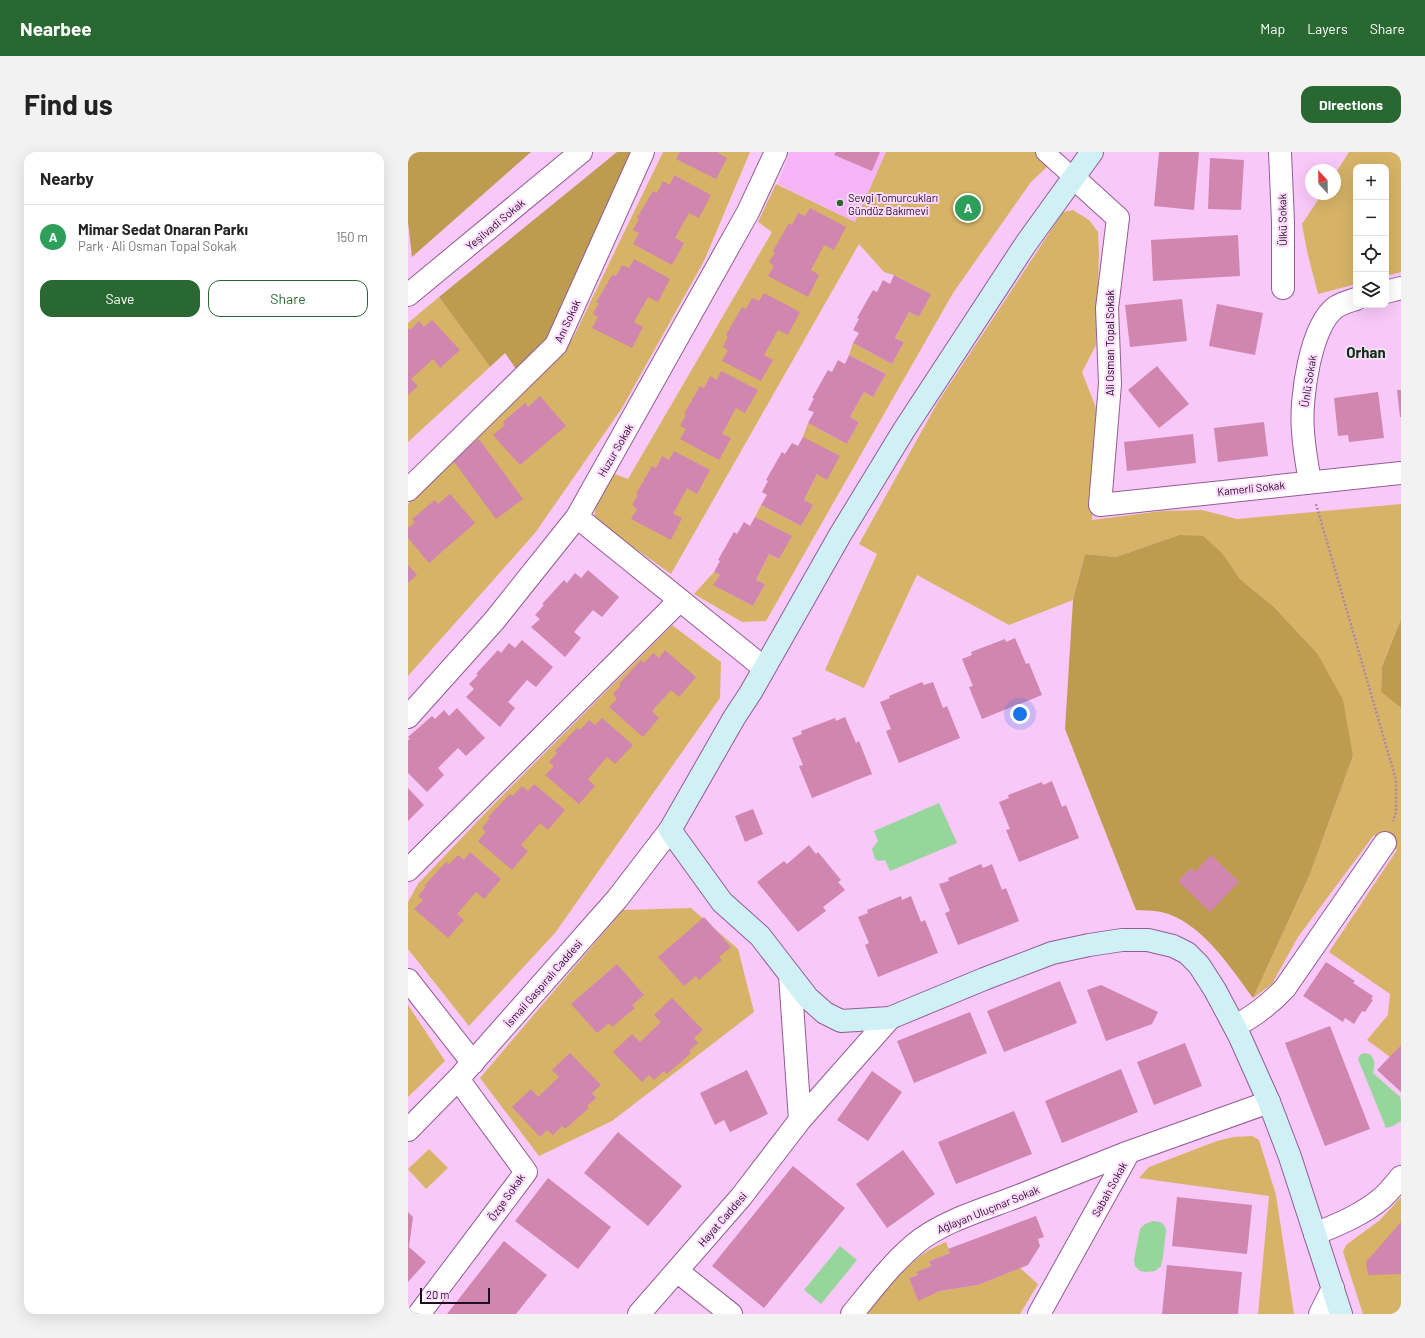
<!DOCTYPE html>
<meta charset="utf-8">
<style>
:root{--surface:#fff;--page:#f2f2f2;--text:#222;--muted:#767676;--line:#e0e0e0;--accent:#296831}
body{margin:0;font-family:Barlow,sans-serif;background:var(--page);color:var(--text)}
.controls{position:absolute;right:12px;top:12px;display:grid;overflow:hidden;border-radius:8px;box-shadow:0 4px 16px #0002}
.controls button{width:36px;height:36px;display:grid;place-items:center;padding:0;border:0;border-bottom:1px solid var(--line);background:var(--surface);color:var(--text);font:20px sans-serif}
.compass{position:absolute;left:897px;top:12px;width:36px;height:36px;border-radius:50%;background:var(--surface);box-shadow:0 4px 16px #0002;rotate:338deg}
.scale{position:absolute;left:12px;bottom:10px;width:70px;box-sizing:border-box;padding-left:4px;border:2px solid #210c22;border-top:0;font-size:11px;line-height:14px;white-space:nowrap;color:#210c22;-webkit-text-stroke:3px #fedafe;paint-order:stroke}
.you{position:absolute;left:612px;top:562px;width:14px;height:14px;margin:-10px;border:3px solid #fff;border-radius:50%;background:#1a73e8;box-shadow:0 0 0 6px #1a73e833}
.badge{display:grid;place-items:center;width:26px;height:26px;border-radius:50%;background:var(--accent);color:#fff;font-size:13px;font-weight:700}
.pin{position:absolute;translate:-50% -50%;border:2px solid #fff;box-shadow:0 1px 4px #0006}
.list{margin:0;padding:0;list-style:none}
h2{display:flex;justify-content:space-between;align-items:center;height:52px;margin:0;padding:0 16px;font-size:17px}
h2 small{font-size:13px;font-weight:400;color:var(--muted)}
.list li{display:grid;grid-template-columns:26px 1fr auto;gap:12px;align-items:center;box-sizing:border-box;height:64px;padding:0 16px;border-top:1px solid var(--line)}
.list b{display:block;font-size:15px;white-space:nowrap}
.list p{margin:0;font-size:13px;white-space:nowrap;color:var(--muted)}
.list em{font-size:13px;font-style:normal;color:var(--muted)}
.actions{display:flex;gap:8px;padding:12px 16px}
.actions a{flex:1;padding:9px 0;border:1px solid var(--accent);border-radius:12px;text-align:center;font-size:14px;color:var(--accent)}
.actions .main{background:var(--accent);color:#fff}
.icon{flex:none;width:22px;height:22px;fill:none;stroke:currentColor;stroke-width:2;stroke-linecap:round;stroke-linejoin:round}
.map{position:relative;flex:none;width:993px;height:1162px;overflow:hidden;border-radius:12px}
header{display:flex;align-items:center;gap:24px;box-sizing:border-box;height:56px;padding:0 20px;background:var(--accent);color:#fff}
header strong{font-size:19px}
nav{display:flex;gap:22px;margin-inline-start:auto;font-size:14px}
.intro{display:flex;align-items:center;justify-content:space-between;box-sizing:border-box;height:96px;padding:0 24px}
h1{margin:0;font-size:28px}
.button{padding:10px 18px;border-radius:12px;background:var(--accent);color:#fff;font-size:14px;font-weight:700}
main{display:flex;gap:24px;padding:0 24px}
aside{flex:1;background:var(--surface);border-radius:12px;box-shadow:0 4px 16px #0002}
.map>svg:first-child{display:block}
</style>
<header>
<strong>Nearbee</strong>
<nav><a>Map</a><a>Layers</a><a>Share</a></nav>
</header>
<div class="intro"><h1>Find us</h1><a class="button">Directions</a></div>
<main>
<aside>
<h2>Nearby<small></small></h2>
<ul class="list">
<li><span class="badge" style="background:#2e9e5b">A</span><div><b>Mimar Sedat Onaran Parkı</b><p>Park · Ali Osman Topal Sokak</p></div><em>150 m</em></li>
</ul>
<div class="actions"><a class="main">Save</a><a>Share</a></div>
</aside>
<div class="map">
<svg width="993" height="1162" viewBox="0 0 993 1162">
<rect width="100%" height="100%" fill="#f8c8f8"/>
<path fill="#f5b4f6" d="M382,0h96l-31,70 -77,-38z"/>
<path fill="#d6b367" d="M255,0h87l-46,109 -82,147 -87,125 -127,143v-172l120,-118 46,-50z
M478,0h151l13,12 -19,18 -78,111 -187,328 -24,1 -48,-28 20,-22 6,3 -6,10 39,21 12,-22 -9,-4 13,-26 10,5 12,-23 -36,-19 6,-12 40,21 11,-21 -8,-5 13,-26 10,5 -24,-42 5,-14 39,21 12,-22 -9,-5 14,-25 9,5 13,-23 -37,-19 4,-12 39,21 12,-22 -9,-4 14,-26 10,5 11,-23 -36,-19 -10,-3 -25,-28 -188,330 -77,-55 3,-25 18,-20 13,5 144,-247 -14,-10 18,-38 79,38z
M941,0h52v120l-15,4v-109h-30v117l-38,10 -11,-43 -5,-27 20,-30h13v-20z
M665,58l16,10 9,12 1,21 -3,92 -14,27 16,41 -6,107 70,-9 40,-1 35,9 164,-15v115l-19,46 -1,27 20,16v337l-11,12 -23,-17 21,-25 2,-21 -61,-42 68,-102 -23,-15 -76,102 -26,47 -19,14 57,-124 43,-118 -36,-103 -44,-47 -33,-27 -17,-25 -44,-19 -63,22 -31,-3 -12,46 -64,25 -92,-50 -53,113 -39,-18 52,-116 -18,-10 79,-142 125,-190z
M31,145l51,70 -82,75v-119z
M264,473l49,37 -1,36 -165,235 -86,93 -61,-77v-47l10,-18 74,-78z
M283,756l47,41 16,63 -142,109 -73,35 -59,-78 143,-168z
M0,853l37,56 -37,36z
M844,984l7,4 17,55 18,119h-36l11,-118 -130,-18 10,-11 68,-26 16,-4z
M21,997l19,19 -22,21 -18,-20z
M993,1045v117h-38l-20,-62 3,-7 34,-25z
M538,1090l4,11 -21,8 2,5 -14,6 1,3 -9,3 9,22 22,-9 38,-6 42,-17 18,16 -18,30h-155c20,-22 39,-48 64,-64 5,-3 11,-5 17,-8z"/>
<path fill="#be9c4f" d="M0,0h123l-119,105 -4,-35z
M209,0h17l-79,179 -39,38 -11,-16 -15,14 -51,-70z
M771,383l24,1 20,18 17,25 33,27 44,47 26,47 10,56 -43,118 -57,124c-23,-31 -52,-77 -92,-86 -8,-2 -17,-1 -25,-2l-71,-181 8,-129 12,-46 31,3z
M993,467v89l-20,-16 1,-26z"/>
<path fill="#97d69a" d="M531,651l18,40 -67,28 -5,-11 -6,1 -4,-2 -3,-10 6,-8 -4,-10z
M956,901c12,1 11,11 9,20l27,24 1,4v20l-8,5 -7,2 -28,-69 2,-4z
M745,1069l7,1 4,3 2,5 -3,27 -2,9 -6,5 -9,1 -6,-1 -5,-5 -1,-6 6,-31 5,-5z
M432,1094l17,14 -36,44 -17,-14z"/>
<path fill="#d086af" d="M272,0h39l-1,1 9,5 -11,21 -40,-20z
M428,0h44l-8,19 -38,-16z
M751,0h40l-5,58 -40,-4z
M802,6l34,2 -3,50 -33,-1z
M266,23l37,20 -12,23 -10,-5 -14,25 9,5 -12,22 -39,-21 6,-11 -6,-3 6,-11 -2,-1 16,-27 4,2 6,-12 7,4z
M402,56l36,19 -12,23 -10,-5 -13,25 8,5 -11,22 -40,-21 6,-10 -5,-4 6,-10 -2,-1 16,-28 3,2 6,-12 7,3z
M830,83l2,41 -87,5 -2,-41z
M226,107l36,20 -12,23 -10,-5 -14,25 9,5 -11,21 -40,-20 6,-11 -5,-3 6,-11h-3l16,-28 4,1 6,-11 7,3z
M486,123l37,19 -12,23 -10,-5 -14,26 9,4 -12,22 -39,-21 6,-10 -6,-3 6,-11 -2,-1 16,-28 4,2 6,-12 7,4z
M356,141l36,19 -12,23 -10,-5 -14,25 9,5 -12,21 -39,-20 6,-11 -5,-3 5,-11 -2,-1 16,-28 4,2 6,-11 7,3z
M774,147l5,42 -57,6 -5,-42z
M809,152l46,9 -8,42 -46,-9z
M24,168l28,30 -20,18 -7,-9 -22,20 7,7 -10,9v-67l2,2 9,-9 5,6z
M441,203l37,19 -13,23 -9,-5 -14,25 9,5 -12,22 -39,-21 6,-11 -6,-2 6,-12h-2l16,-28 4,2 6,-12 7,4z
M749,214l32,38 -30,24 -31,-38z
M313,219l37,19 -13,23 -9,-5 -14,26 9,4 -12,22 -39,-21 6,-10 -6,-3 6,-11 -2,-1 16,-28 4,2 6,-12 7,4z
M989,238h4v27h-1z
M970,240l6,46 -35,4 -1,-7 -10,1 -4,-38z
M132,244l26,30 -46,39 -27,-30 12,-10 -2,-3 22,-19 3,4z
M856,270l4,34 -50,6 -4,-34z
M785,282l3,29 -69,8 -3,-29z
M395,285l37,19 -13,24 -10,-6 -13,26 9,5 -12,21 -40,-21 6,-10 -5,-3 6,-11 -2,-1 16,-28 3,2 7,-11 6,3z
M71,287l44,60 -27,20 -44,-60z
M266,299l36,19 -13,24 -10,-6 -14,26 9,4 -11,22 -40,-21 6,-10 -5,-4 6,-10 -2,-1 16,-28 4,2 6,-12 7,4z
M42,342l25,29 -46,40 -21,-25v-10l7,-6 -3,-3 23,-19 3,4z
M347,365l37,19 -13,23 -10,-5 -13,26 9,4 -12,22 -40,-21 7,-10 -6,-3 6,-11 -2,-1 16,-28 3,2 7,-12 6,4z
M0,413l9,10 -9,8z
M180,418l31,27 -17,20 -9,-7 -19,22 7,6 -16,19 -34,-30 9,-8 -5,-4 9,-10 -2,-1 22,-24 3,3 8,-10 6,5z
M607,486l11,26 3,-1 13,32 -60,24 -13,-32 4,-1 -11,-27 10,-4 -1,-3 34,-13 1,3z
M114,488l31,27 -17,20 -9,-7 -19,22 7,6 -15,19 -34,-30 8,-8 -5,-5 9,-9 -2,-1 22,-24 3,3 8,-10 6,5z
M257,498l31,27 -17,20 -8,-7 -19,21 7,7 -16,19 -34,-30 8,-8 -4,-5 8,-9 -2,-1 22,-24 3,3 9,-10 6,5z
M514,530l2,3 9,-3 10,26 4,-2 13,32 -61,25 -13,-32 5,-2 -11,-27 10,-4 -1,-2z
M49,556l28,30 -19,18 -8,-8 -20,20 6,7 -17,17 -19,-19v-33l2,-1 -2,-2 24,-21 3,3 9,-9 5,6z
M437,565l11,26 3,-2 13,33 -60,24 -13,-32 4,-1 -11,-27 10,-4 -1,-3 34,-13 1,3z
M194,566l31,27 -18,19 -8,-7 -19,22 7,7 -16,18 -34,-29 9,-9 -5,-4 8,-9 -2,-2 22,-23 3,2 9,-10 6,5z
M644,629l10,26 4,-2 13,33 -60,24 -13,-32 4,-1 -11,-27 10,-4 -1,-3 34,-13 1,3z
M126,632l31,26 -17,20 -8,-7 -19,22 7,6 -16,19 -34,-29 8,-9 -4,-4 8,-10 -2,-1 22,-23 3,2 9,-10 6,5z
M0,636l16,17 -16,16z
M345,657l10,25 -18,8 -10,-26z
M401,693l7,9 2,-2 23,28 -3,2 7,8 -22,17 3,4 -28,21 -41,-50 27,-21 3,3z
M62,700l31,27 -17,20 -8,-7 -19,22 7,6 -16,18 -34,-29 9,-9 -5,-4 8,-9 -2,-1 22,-24 3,2 9,-9 6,5z
M803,703l28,27 -29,30 -32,-31 13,-13 4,4z
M573,712l2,4 9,-4 10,26 4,-2 13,33 -61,24 -13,-32 5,-2 -11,-27 10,-3 -1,-3z
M493,744l1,4 9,-4 10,26 4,-2 13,33 -60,24 -13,-32 4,-2 -11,-26 10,-4 -1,-3z
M296,765l27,30 -12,10 3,3 -23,20 -3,-4 -12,10 -26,-29z
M918,810l29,19 -2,2 20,13 -2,3 2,1 -8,12 -3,-1 -8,13 -9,-6 -2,4 -40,-26z
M209,812l27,31 -12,10 3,3 -23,19 -3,-4 -12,10 -26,-29z
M652,829l17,42 -73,29 -17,-41z
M693,833l57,27 -6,12 -46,17 -19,-51z
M264,846l31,32 -9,8 4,5 -9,8 2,2 -24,21 -3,-3 -10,9 -5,-5 -7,7 -29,-30 19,-18 8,8 21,-20 -7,-7z
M562,860l17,41 -73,30 -17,-42z
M922,874l40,103 -45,17 -40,-103z
M777,891l17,43 -48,19 -17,-43z
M993,893v47l-24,-22z
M162,901l31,32 -9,8 4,5 -9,8 2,2 -24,21 -3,-3 -9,9 -6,-5 -7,7 -28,-30 19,-18 7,8 21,-20 -7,-7z
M713,917l17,43 -76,31 -17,-42z
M339,918l21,44 -38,18 -6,-12 -9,5 -15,-32z
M464,919l30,21 -34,49 -31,-21z
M606,959l18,43 -76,30 -18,-42z
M210,980l64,54 -34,40 -64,-53z
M495,998l32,44 -48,34 -31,-44z
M385,1014l52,42 -81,100 -52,-42z
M140,1026l63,49 -33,42 -63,-48z
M769,1045l75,8 -5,49 -75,-8z
M0,1060l5,5 -4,30 17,15 -18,20z
M628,1064l8,21 -6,2 2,7 -12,19 -50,20 -38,6 -22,10 -9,-23 9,-3 -2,-3 15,-6 -2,-5 21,-8 -2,-4z
M993,1070v52l-33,1 -2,-13z
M96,1089l43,34 -31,39h-69z
M759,1113l75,7 -4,42h-76z"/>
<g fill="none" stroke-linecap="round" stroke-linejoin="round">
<g stroke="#925c94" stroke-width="20">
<path id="pedestrian" d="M637,0l29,26"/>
</g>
<g stroke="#925c94" stroke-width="24">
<path id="minor" d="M872,0l3,70v66
M666,26l44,40 -11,90 3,76 -10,121 301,-32
M978,140l15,-4
M0,143l173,-143
M902,330c-3,-17 -6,-34 -7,-51 -3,-31 7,-105 33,-124 6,-4 14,-6 20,-8
M0,338l148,-145 87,-193
M169,365l187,151
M0,565l86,-96 83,-104 171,-305 28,-60
M0,718l272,-270
M382,823l10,145
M0,828l65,83
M827,874c20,-10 34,-21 50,-38l100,-145
M0,978l50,-51 159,-180 53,-69
M907,1082c24,-10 47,-19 67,-36 7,-6 13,-14 19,-21
M269,1119l54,43
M11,1162l107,-142 -68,-93
M231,1162l102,-117 59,-77 90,-102
M444,1162c20,-24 39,-50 63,-70 25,-22 70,-35 101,-47 38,-15 76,-30 113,-45
M631,1162l90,-162 140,-50
M912,1162l13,-26"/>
</g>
<g stroke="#925c94" stroke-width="24">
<path id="secondary" d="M684,0l-67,93 -121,185 -64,105 -89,157 -17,26 -64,112 52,72 38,34 48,62 17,15 16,8 49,-3 94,-39 68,-26 37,-8 33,-5h26l25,6 14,7 12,12 16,25 24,45 30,67 21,55 51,157"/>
</g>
<path stroke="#ac86ad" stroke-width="2.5" stroke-dasharray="2 2" stroke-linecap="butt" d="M908,352l80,276v32l-3,9"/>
<use href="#pedestrian" stroke="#fff" stroke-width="18"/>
<use href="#minor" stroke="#fff" stroke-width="22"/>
<use href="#secondary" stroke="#cff1f5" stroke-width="22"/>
</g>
<circle fill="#296831" stroke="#fedafe" stroke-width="1.5" cx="432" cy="51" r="4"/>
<g text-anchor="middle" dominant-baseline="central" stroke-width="4" stroke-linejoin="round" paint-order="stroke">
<g font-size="11" fill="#210c22" stroke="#fedafe" text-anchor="start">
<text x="440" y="45">Sevgi Tomurcukları<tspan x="440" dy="13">Gündüz Bakımevi</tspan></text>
</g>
<g font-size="11" fill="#210c22" stroke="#fedafe">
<text transform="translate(874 68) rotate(-91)">Ülkü Sokak</text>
<text transform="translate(87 72) rotate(-40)">Yeşilvadi Sokak</text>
<text transform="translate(159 169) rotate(-65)">Anı Sokak</text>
<text transform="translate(701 191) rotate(-90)">Ali Osman Topal Sokak</text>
<text transform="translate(900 229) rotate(-81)">Ünlü Sokak</text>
<text transform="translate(207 298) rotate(-60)">Huzur Sokak</text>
<text transform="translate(843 336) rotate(-6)">Kamerli Sokak</text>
<text transform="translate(135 831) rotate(-49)">İsmail Gaspıralı Caddesi</text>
<text transform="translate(701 1037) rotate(-61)">Sabah Sokak</text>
<text transform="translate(98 1045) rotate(-55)">Özge Sokak</text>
<text transform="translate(580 1057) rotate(-22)">Ağlayan Uluçınar Sokak</text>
<text transform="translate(314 1067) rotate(-49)">Hayat Caddesi</text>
</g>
<g font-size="15" font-weight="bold" fill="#07340f" stroke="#fedafe">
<text x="958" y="200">Orhan</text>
</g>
</g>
</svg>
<div class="controls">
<button>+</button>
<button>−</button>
<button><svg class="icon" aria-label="locate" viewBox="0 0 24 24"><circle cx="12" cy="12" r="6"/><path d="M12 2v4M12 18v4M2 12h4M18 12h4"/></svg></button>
<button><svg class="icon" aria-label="layers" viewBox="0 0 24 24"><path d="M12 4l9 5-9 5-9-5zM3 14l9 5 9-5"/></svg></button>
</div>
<svg class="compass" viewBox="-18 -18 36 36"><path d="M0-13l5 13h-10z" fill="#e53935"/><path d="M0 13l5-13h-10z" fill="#767676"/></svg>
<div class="scale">20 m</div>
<div class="you"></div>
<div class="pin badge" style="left:560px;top:56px;background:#2e9e5b">A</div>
</div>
</main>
